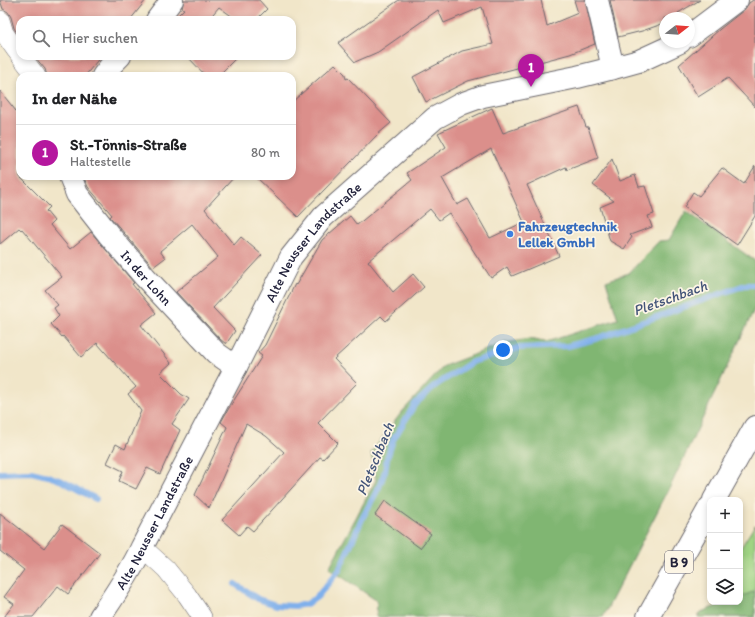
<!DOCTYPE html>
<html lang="de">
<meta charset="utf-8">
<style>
:root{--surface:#fff;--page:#f2f2f2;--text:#202124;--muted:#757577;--line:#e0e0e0;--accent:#b5179e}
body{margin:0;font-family:Itim,sans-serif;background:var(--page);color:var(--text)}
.controls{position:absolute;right:12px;bottom:12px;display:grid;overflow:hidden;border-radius:8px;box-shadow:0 2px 6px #0003}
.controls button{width:36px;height:36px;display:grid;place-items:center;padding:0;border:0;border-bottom:1px solid var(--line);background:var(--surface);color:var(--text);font:20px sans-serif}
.compass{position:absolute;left:659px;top:12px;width:36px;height:36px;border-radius:50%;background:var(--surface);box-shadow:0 2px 6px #0003;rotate:73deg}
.you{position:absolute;left:503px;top:350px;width:14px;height:14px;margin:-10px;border:3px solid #fff;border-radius:50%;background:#1a73e8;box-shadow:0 0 0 6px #1a73e833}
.badge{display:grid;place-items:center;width:26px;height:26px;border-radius:50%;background:var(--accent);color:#fff;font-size:13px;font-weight:700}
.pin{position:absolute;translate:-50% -33px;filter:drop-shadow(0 1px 2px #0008)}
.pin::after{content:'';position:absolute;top:21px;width:14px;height:12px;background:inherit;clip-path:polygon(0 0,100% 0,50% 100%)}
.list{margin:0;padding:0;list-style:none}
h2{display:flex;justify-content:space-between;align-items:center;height:52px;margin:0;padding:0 16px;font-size:17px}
h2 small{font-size:13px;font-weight:400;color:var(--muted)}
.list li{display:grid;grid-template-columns:26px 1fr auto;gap:12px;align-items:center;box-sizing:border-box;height:56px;padding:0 16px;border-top:1px solid var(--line)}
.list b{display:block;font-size:15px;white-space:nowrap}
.list p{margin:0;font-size:13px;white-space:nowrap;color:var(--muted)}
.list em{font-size:13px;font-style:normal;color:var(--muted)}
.icon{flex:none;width:22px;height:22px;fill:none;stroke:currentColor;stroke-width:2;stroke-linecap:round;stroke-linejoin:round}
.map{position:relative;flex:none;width:755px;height:617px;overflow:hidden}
.search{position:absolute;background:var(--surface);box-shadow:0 2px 6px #0003;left:16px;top:16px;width:280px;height:44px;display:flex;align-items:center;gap:10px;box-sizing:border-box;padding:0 14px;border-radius:12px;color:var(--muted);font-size:15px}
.panel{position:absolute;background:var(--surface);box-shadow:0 2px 6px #0003;left:16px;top:72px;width:280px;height:108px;border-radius:12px}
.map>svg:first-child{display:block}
</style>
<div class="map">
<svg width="755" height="617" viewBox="0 0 755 617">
<rect width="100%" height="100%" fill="#fcf5e5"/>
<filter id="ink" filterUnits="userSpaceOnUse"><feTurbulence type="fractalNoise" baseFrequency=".025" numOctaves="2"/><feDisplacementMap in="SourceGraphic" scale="8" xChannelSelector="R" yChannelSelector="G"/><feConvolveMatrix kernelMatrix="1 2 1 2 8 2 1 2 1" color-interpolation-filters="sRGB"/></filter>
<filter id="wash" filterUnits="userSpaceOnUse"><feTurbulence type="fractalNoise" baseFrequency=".012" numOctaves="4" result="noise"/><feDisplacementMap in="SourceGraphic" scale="16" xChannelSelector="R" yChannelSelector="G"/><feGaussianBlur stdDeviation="0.9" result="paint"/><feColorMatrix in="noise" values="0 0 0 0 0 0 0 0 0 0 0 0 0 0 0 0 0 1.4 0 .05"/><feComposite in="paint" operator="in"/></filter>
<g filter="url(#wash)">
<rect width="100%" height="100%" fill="#f1e6c9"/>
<path fill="#a0d484" stroke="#617b60" d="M755,525v92h-36l21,-15v-53z"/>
<path fill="#80b672" stroke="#516c56" d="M686,211l69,50v47l-84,177 -68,132h-227l1,-16 -48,-33 47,-88 -5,-27 30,-40 43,-47 60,-23 25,-4 17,3 72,-23 -12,-38 23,-8 30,-32 10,-1z
M755,591v26h-57l3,-5 26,-10h13v-5z"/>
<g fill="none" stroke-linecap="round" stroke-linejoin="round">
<path stroke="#80b0eb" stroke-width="6" d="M0,473l31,-1 17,4 14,5 34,18
M235,584l23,15 18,6 19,1 12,-2 10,-7 22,-27 24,-53 16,-30 6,-16 2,-13 6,-18 22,-36 21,-19 36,-23 46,-14 50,-2 27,-7 150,-54h10"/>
</g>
<g id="blocks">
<path fill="#db8f8b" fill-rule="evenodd" d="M0,0h146l-16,20h-110v17l-6,-9 -3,-11 -3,-5 -5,-3z
M184,0h75l8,9 -11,11h-19l-18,-13 -11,13h-35l11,-11 -2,-1z
M399,0h142l6,26 31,-13 -4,-13h11l10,44 -25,10 -102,27 -42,21 -13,-25 49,-26 31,-7 -11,-37 -38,16 -6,-13 -60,42 -23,10 -17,-19z
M610,0h90l-22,13 2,5h-15v5l-23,8 -24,6z
M753,0h2v107l-27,-29 -30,19 -19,-32 41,-36 24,-19 5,-7z
M34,56h67l-16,20h-38l-2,-7z
M187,56h51l-20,20h-12z
M335,64l10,10 1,5 2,-1 43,45 -14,12 -79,82 -43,-41h37v-74z
M0,91l20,25v61l30,30 -4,4 8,10 -4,4 20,24 21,-17 43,51 -2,1 24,29 -15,12 30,38 -11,10 21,21 8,5 -17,25 8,6 -20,44 -13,-6 -11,21 -17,-8 4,-10 -16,-8 9,-19 9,5 16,-38 -13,-17 8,-7 -39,-44 -16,14 -18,-21 -1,1 -11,-13 8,-8 -5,-8 4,-3 -13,-15 17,-13 -40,-48 -1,1 -2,-2 -19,16z
M579,107l7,20h2l10,31 -31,12 -1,-3 -39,18 32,71 -47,20 -5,-9 -16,11 -42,-65 -10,7 -9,-11 -62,52 25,31 20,-18 11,13 -38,34 -5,-5 -47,43 23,24 -39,40 20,20 -15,16 -3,-2 -67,74 -6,-5 -8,9 -17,-15 62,-68 -18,-16 -20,-12 -37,84 -14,-13 32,-68 -6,-5 8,-14 33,-52 -4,-3 7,-8 30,-61 1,1 26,-45 28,-24 7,9 55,-45 -5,-7 39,-26 -8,-14 54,-25 11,25zM491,149l33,73 -34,16 -22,-39 -11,6 -15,-27z
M612,159l8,22 15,-6 4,12 6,-1 9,28 -6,2 4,11 -22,8 2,2 -8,12 -14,-8 -10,-34 14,-6 -21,-16z
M755,166v50l-18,29 -53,-38 9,-15 6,4 23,-28 22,16z
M83,176h152l-30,33 29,36 7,-8 21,18 -49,53 22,23 -9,13 -6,-5 -44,-47 42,-35 -26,-33 -32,27 5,7 -12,9 -34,-40 -9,-10 2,-2 -24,-28z
M385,501l46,33 -11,14 -45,-33z
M0,513l44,35 18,-24 38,29 -32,41 -10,-8 -25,31h-29l10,-13 -10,-7 20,-27 -24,-19z"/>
</g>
</g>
<g filter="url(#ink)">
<use href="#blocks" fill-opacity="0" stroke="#6a676d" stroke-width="1"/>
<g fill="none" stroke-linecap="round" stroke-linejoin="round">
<g stroke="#6a676d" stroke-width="20">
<path id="street" d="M0,20l4,13 12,17 20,26
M142,547l24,22 21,26 15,22"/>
</g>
<g stroke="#6a676d" stroke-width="24">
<g id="secondary">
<path d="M597,0l16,68"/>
<path d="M157,20l15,-20"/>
<path d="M689,36l48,-36"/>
<path d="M103,76l9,-12 8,-8"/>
<path id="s1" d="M70,176l7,18 32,41 36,42 71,76 20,14"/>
<path id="s2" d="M100,617c14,-21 32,-47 42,-70l94,-180 55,-110 32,-40 112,-99 26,-14 22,-8 94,-19 36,-9 26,-7 24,-11 17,-8"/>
</g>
</g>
<g stroke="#6a676d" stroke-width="24">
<path id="primary" d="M714,500l41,-73
M648,617l62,-110"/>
</g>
<use href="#street" stroke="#fff" stroke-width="19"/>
<use href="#secondary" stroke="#fff" stroke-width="22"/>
<use href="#primary" stroke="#fff" stroke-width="22"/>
</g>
</g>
<circle fill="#3f7fe0" stroke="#fcf5e5" stroke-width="1.5" cx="510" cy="234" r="4"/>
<g text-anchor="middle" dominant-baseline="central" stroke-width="3.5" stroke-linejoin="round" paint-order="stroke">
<rect fill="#fcf5e5" stroke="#63616e" stroke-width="1" x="665" y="551" width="28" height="22" rx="3"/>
<g font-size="13" font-weight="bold" fill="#22223b">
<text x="679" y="562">B 9</text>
</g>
<g font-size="14" font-weight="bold" fill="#366cbe" stroke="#fcf5e5" text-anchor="start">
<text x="518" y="226">Fahrzeugtechnik<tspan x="518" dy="16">Lellek GmbH</tspan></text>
</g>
<g font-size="14" fill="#22223b" stroke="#fcf5e5">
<text stroke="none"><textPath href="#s2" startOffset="433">Alte Neusser Landstraße</textPath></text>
<text stroke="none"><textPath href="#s1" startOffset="128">In der Lohn</textPath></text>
<text stroke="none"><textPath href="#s2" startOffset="109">Alte Neusser Landstraße</textPath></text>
</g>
<g font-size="15" font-style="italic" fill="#435479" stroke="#fcf5e5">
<text transform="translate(670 298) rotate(-20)">Pletschbach</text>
<text transform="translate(375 459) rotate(-68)">Pletschbach</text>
</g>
</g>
</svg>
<div class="controls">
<button>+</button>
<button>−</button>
<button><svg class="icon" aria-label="layers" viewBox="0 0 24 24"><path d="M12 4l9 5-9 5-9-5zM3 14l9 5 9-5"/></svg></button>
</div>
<svg class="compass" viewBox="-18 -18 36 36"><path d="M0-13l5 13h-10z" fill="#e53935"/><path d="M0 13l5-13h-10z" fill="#757577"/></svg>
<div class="you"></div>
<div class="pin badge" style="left:531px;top:87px">1</div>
<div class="search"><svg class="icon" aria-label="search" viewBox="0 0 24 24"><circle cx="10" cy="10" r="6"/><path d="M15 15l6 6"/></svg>Hier suchen</div>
<section class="panel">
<h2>In der Nähe<small></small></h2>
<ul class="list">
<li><span class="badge">1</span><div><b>St.-Tönnis-Straße</b><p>Haltestelle</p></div><em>80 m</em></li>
</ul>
</section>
</div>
